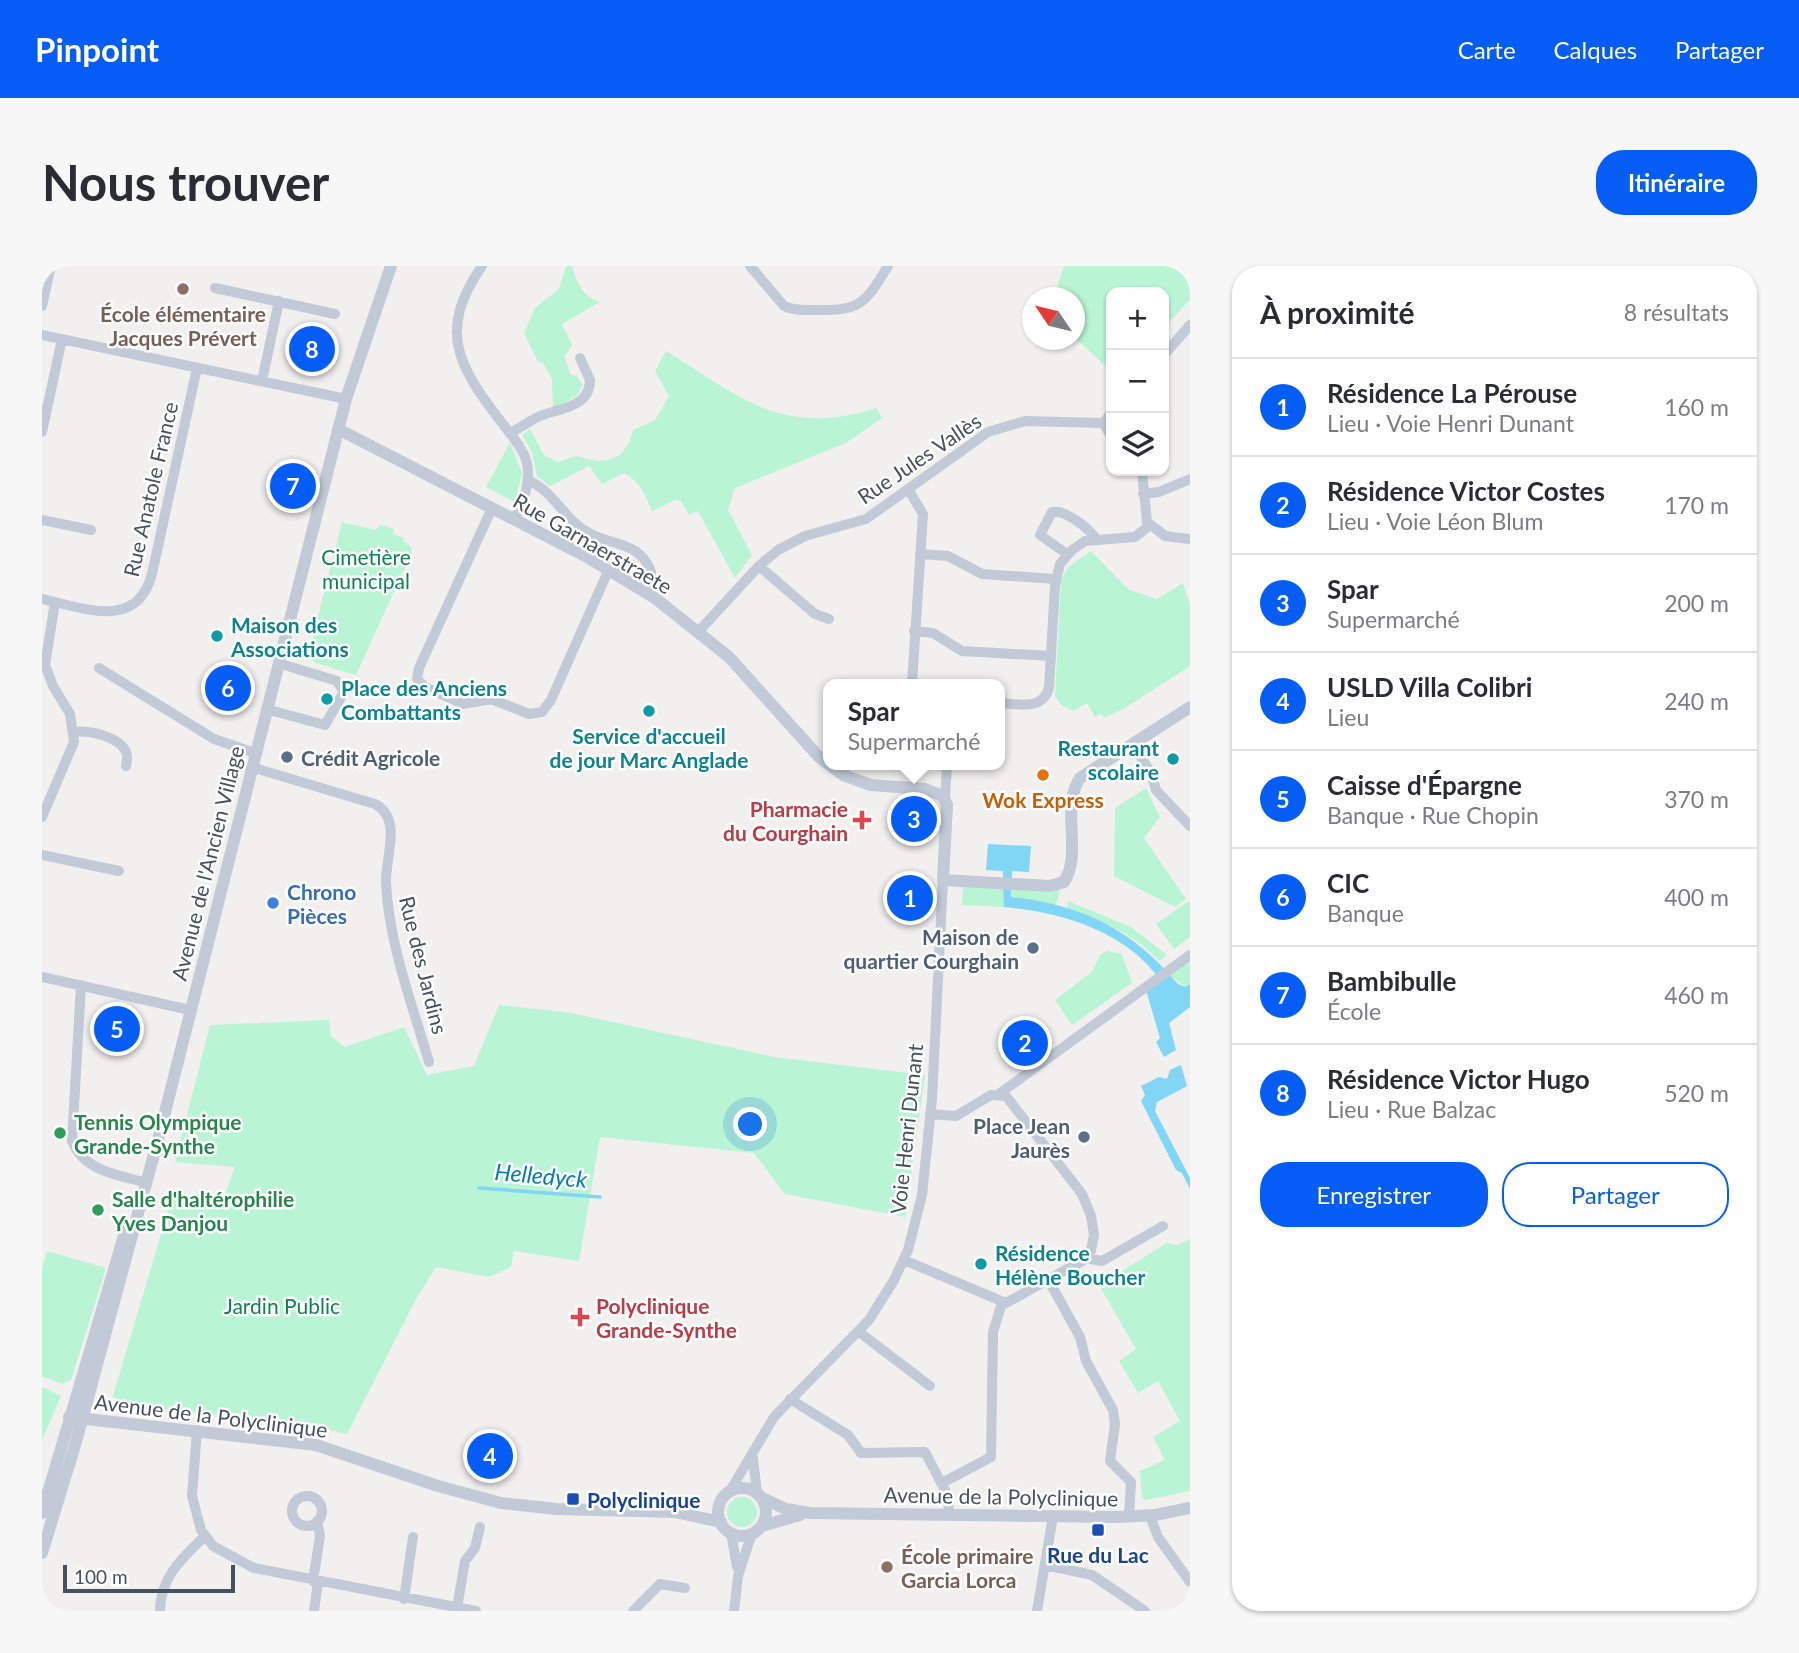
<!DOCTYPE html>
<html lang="fr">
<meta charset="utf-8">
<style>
:root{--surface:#fff;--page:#f7f7f7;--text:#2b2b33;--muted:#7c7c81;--line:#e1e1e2;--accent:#055df6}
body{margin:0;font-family:Lato,sans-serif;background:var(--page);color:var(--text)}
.controls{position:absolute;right:21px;top:21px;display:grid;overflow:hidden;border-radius:14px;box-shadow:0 2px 5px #0004}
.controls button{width:63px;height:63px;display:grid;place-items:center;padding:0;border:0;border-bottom:2px solid var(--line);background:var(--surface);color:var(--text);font:35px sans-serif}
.compass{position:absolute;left:980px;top:21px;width:63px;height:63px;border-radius:50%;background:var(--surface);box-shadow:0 2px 5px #0004;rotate:305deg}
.scale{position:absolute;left:21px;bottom:18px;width:172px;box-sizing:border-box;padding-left:7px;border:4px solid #45515f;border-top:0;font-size:19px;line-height:24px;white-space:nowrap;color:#45515f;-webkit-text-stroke:5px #fff;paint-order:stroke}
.you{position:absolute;left:709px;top:859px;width:24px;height:24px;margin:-18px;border:5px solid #fff;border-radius:50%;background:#1a73e8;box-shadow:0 0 0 10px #1a73e833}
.badge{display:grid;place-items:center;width:46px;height:46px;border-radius:50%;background:var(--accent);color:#fff;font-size:23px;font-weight:700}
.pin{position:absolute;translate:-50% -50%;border:4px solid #fff;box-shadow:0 2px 7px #0006}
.popup{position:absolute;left:781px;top:413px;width:182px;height:91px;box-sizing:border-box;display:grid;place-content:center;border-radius:14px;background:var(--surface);filter:drop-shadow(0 2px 5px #0005);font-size:23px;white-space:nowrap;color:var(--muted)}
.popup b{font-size:26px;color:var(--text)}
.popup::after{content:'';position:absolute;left:50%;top:100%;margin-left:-14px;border:14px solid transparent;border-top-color:var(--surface)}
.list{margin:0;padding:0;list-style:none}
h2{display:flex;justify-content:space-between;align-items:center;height:91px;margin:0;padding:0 28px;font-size:30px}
h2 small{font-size:23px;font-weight:400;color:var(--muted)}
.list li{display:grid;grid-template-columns:46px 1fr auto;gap:21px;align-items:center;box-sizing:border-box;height:98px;padding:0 28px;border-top:2px solid var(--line)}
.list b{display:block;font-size:26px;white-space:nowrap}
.list p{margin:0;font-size:23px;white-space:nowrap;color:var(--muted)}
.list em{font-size:23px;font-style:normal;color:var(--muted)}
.actions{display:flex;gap:14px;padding:21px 28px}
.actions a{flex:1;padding:16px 0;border:2px solid var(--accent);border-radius:28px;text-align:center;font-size:24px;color:var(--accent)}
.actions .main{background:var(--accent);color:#fff}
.icon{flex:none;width:38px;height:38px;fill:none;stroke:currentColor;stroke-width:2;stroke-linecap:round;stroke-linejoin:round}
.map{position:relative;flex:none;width:1148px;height:1345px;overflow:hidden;border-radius:28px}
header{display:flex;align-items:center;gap:42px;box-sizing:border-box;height:98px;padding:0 35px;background:var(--accent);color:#fff}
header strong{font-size:33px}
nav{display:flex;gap:38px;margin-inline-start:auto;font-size:24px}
.intro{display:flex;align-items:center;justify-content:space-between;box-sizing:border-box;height:168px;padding:0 42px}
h1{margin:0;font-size:49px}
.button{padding:18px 32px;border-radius:28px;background:var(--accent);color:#fff;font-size:24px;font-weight:700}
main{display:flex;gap:42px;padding:0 42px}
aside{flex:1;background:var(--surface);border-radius:28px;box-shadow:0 2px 5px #0004}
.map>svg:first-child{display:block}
</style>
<header>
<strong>Pinpoint</strong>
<nav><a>Carte</a><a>Calques</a><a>Partager</a></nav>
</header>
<div class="intro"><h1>Nous trouver</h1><a class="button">Itinéraire</a></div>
<main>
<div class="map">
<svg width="1148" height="1345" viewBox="0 0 1148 1345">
<rect width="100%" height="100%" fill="#f2efef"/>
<path fill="#b9f4d4" d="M524,0h6c4,16 11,31 28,36l-38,22 10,21 -8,12 7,18 6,1 6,9 -7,12 -23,11 -1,-29 -9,-16 -5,-1 -14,-29 11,-25 24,-19z
M1022,0h126v33l-26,29v-36h-53v79l-36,-33 -1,-40 -20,-1z
M624,85c76,47 117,87 210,57l6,10 -36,25 -111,45 -7,22 24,45 -17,23 -37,-67 -9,4 -8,-14 -6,-1 -23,11c-7,-16 -12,-30 -28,-38l-22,11 -13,-18 -39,20 -13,-10 -5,-24 -10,-17 8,-6 14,26 13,7 19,-6 21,5 12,-1 12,-6 8,-11 4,-13 22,-10 14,-24 -14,-25z
M468,177l12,30 -7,29 -29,-15z
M300,256l33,8 6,-5 13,4 -1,5 11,4 -1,3 8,6 1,5 -56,123 -40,-12 -8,-7z
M1049,285l38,39 28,9 26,-16 7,22v61l-65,42 -21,10 -3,-4 -6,3 -8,-14 -14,8 -12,-6 -6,-9 6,-115 7,-14z
M1104,522l14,29 -16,21 42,61 -11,8 -61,-31 1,-68z
M921,620l40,2 1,19 -42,-2z
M969,623l49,1 -4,15 -45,-8z
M1148,634v37l-16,12 -18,-25z
M1026,635l63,26 36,28 -8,6c-24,-27 -59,-41 -92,-53z
M1066,685l14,3 10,29 -60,42 -17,-25 37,-28 9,-18z
M1148,693v25l-5,3 -15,-12z
M457,739l67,7 208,45 151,18 -20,142 -120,-23 -31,-41 -154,-16 -21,124 -65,-10 -3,16 -22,10 -53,-10 -20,32 -69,135 -28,-7 -196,-23 -10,-8 59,-199 49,9 14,-39 -60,-5 35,-137 119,-5 2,16 14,11 59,-20 23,48 47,-9z
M1148,973v252l-45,9 -3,-3 -2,-26 25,-11 -12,-23 27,-16 -22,-40 -20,12 -19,-32 17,-12 -37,-64 68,-42 10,2z
M5,985l59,17 -35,112 -9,4 -20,-8v-107z
M0,1121l19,9 -19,44z
M685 1246a15 15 0 1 1 30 0a15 15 0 1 1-30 0Z"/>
<path fill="#81d5f5" d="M946,578l43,2 -2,26 -17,-1v8h-9v-8l-17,-1z
M961,622l8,1v8c71,8 121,32 167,87l7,3 5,-3v23l-21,16 7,27 -12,7 -8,-15 4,-4 -14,-48 14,-10c-34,-49 -99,-68 -156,-73z
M1139,799l6,21 -30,16 -2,9 35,67v11l-8,-16 -6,-3 -35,-69 4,-6 -4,-9 18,-9 8,2 3,-9z"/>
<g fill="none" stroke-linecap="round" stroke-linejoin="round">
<path stroke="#81d5f5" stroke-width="3.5" d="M437,922l121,9"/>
<path stroke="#c1cad6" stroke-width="10" d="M440,0c-45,65 -24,100 20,157 9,12 21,25 25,40 4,21 -4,39 -13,57
M708,0l34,40c10,5 22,4 34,4 43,1 48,-8 70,-44
M173,22l120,26
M0,40l9,-40
M0,69l304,64
M1122,89l26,-30
M220,115l17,-80
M1061,157l8,13
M1061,157l8,-9
M0,166l20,-93
M468,167c10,-5 19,-12 30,-17 19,-8 50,-8 50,-36l-10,-22
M1100,205l5,51 18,14 25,3
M486,214c27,12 36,40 61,53 23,13 51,8 62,39l-6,19
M866,223l15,25 -11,170
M1101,228l16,-2 31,-13
M450,242l-73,160 -2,11 8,8 38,17 28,-5 38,15 13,-2 9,-12 58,-131
M0,254l49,10
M878,288l28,2 34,18 73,5
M1025,288l-27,-19 12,-23c12,-3 37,16 44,27
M717,300l56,48 14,5
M0,333c42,9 95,32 110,-25l45,-206
M657,365l60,-65 19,-16 27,-14 61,-17 122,-87 37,-11 78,2
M872,365l19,2 29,18 89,5
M57,402l115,71 41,14
M958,437c19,1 42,8 49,-15l6,-103 5,-21 12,-14 13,-9 50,-4 15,-12
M224,443l59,16 19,-33 -7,-11 -59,-18
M32,466c14,-2 43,4 51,18 3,4 2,11 1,16
M1091,478l18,29 5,17 34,36
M209,501l124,37c28,15 10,53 11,79 3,61 26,121 43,179
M903,532l2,-33
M0,551l32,-75 -4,-28 -17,-28 -8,-21 10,-63
M0,589l77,16
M0,711l148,33
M39,719l-9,156c12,31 47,34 75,42
M957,828l191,-139
M1044,992l16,3 61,-35
M862,994l102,43 76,-42 9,-11 3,-15 -3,-19 -9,-22 -76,-98 -15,-1 -35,21 -26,-2
M1007,1015l31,56 6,24 27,49 2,14 -5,37 21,21 -2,35
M817,1066l71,54
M748,1133l58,36 13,18 64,-1 23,44 1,19
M155,1164l-5,66 9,34 12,16 41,22 222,43
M711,1192l4,35
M900,1217l49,-26 2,-125 9,-29
M688,1225l44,-74 95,-97 25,-40 14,-30 14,-55 10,-96 11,-219
M250 1245a15 15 0 1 1 30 0a15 15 0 1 1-30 0Z
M1108,1250l8,21 32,45
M689,1267l6,34
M1003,1299l47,10 53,36
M271,1315l7,-45 -3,-15
M362,1333l9,-62
M415,1342l8,-47 10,-13 5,-21
M118,1345c0,-33 22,-53 44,-74
M272,1345l4,-29
M591,1345l27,-27 25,4
M692,1345l4,-35 14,-43
M995,1345l16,-95"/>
<path stroke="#c1cad6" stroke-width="12" d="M296,163l251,129 66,40 74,59 90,100 24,18 28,10 54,4 18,7 4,9 -4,75 107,6 14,-4c19,-29 -4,-74 16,-104l110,-71
M27,1151l247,28 122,41 63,17 55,6 119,3 46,10
M676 1246a24 24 0 1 1 48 0a24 24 0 1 1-48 0Z
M720,1232l24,11 24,4 308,4 37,-2 35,-7
M0,1247l84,-284
M720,1260l38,-11
M0,1287l34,-111 83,-306 187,-737 45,-133"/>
</g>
<g fill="#8d6e63" stroke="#fff" stroke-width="2.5">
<circle cx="141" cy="23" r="7"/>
<circle cx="845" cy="1301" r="7"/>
</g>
<g fill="#0f9aa8" stroke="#fff" stroke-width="2.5">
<circle cx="175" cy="370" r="7"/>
<circle cx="285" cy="433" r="7"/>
<circle cx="607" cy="445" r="7"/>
<circle cx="1131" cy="493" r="7"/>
<circle cx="939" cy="998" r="7"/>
</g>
<g fill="#5c6f8a" stroke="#fff" stroke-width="2.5">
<circle cx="245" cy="491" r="7"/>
<circle cx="991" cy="682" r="7"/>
<circle cx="1042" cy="871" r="7"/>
</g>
<circle fill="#e8710a" stroke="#fff" stroke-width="2.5" cx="1001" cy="509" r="7"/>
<g fill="#e0444e" stroke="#fff" stroke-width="2.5">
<path d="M816.5 543.5h7v7h7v7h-7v7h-7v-7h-7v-7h7z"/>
<path d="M534.5 1040.5h7v7h7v7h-7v7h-7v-7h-7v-7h7z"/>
</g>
<circle fill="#3f7fe0" stroke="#fff" stroke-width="2.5" cx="231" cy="637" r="7"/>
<g fill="#2e9e5b" stroke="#fff" stroke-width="2.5">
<circle cx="18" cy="867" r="7"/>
<circle cx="56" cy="944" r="7"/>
</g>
<g fill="#1a4fb4" stroke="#fff" stroke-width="2.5">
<rect x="524" y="1226" width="14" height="14" rx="3.5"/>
<rect x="1049" y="1257" width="14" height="14" rx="3.5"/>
</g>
<g text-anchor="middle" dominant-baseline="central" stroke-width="5" stroke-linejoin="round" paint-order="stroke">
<g font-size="21" font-weight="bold" fill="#785e54" stroke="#fff">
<text x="141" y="47">École élémentaire<tspan x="141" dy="24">Jacques Prévert</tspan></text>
<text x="859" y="1289" text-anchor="start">École primaire<tspan x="859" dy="24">Garcia Lorca</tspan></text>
</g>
<g font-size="21" fill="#45515f" stroke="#fff">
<text transform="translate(877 192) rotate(-34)">Rue Jules Vallès</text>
<text transform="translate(108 223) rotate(-77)">Rue Anatole France</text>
<text transform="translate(551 277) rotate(30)">Rue Garnaerstraete</text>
<text transform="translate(165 597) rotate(-76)">Avenue de l'Ancien Village</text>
<text transform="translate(382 699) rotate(76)">Rue des Jardins</text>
<text transform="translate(864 863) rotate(-84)">Voie Henri Dunant</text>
<text transform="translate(169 1149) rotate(7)">Avenue de la Polyclinique</text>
<text transform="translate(959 1230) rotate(1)">Avenue de la Polyclinique</text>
</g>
<g font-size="21" fill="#0d8351" stroke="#fff">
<text x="324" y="290">Cimetière<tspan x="324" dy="24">municipal</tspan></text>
<text x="240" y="1039">Jardin Public</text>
</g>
<g font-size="21" font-weight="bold" fill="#0d838f" stroke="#fff" text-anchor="start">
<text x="189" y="358">Maison des<tspan x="189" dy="24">Associations</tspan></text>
<text x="299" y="421">Place des Anciens<tspan x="299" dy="24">Combattants</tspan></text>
<text x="607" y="469" text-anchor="middle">Service d'accueil<tspan x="607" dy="24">de jour Marc Anglade</tspan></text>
<text x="1117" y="481" text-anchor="end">Restaurant<tspan x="1117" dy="24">scolaire</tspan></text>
<text x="953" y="986">Résidence<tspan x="953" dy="24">Hélène Boucher</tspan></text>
</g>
<g font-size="21" font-weight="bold" fill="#4e5e75" stroke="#fff" text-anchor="end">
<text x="259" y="491" text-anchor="start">Crédit Agricole</text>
<text x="977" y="670">Maison de<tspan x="977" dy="24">quartier Courghain</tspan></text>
<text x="1028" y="859">Place Jean<tspan x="1028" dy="24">Jaurès</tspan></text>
</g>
<g font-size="21" font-weight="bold" fill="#c56008" stroke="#fff">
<text x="1001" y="533">Wok Express</text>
</g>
<g font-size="21" font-weight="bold" fill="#be3a42" stroke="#fff" text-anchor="end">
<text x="806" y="542">Pharmacie<tspan x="806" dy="24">du Courghain</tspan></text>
<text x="554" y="1039" text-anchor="start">Polyclinique<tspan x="554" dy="24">Grande-Synthe</tspan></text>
</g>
<g font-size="21" font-weight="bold" fill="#366cbe" stroke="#fff" text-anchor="start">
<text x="245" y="625">Chrono<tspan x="245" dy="24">Pièces</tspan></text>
</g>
<g font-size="21" font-weight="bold" fill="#27864d" stroke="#fff" text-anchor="start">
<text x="32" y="855">Tennis Olympique<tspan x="32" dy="24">Grande-Synthe</tspan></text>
<text x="70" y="932">Salle d'haltérophilie<tspan x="70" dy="24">Yves Danjou</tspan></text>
</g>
<g font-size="21" font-weight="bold" fill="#164399" stroke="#fff" text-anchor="start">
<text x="545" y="1233">Polyclinique</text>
<text x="1056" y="1288" text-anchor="middle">Rue du Lac</text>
</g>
<g font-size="23" font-style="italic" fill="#017eaf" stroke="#fff">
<text transform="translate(499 909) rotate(5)">Helledyck</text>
</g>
</g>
</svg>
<div class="controls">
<button>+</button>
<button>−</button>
<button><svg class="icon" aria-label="layers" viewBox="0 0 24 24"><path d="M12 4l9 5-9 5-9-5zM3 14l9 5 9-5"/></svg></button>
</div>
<svg class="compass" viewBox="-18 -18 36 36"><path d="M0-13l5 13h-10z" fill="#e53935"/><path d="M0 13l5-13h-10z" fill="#7c7c81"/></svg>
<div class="scale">100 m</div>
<div class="you"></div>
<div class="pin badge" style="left:868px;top:632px">1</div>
<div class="pin badge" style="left:983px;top:777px">2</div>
<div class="pin badge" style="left:872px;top:553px">3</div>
<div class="popup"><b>Spar</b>Supermarché</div>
<div class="pin badge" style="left:448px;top:1190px">4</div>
<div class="pin badge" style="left:75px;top:763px">5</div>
<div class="pin badge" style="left:186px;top:422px">6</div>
<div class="pin badge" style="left:251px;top:220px">7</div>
<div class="pin badge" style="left:270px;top:83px">8</div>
</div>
<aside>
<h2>À proximité<small>8 résultats</small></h2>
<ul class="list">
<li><span class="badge">1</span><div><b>Résidence La Pérouse</b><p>Lieu · Voie Henri Dunant</p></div><em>160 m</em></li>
<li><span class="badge">2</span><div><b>Résidence Victor Costes</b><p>Lieu · Voie Léon Blum</p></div><em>170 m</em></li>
<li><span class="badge">3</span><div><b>Spar</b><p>Supermarché</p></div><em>200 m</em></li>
<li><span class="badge">4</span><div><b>USLD Villa Colibri</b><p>Lieu</p></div><em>240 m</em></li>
<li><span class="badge">5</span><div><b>Caisse d'Épargne</b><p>Banque · Rue Chopin</p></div><em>370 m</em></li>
<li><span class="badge">6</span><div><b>CIC</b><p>Banque</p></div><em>400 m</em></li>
<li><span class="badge">7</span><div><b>Bambibulle</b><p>École</p></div><em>460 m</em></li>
<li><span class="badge">8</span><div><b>Résidence Victor Hugo</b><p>Lieu · Rue Balzac</p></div><em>520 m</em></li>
</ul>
<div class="actions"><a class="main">Enregistrer</a><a>Partager</a></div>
</aside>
</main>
